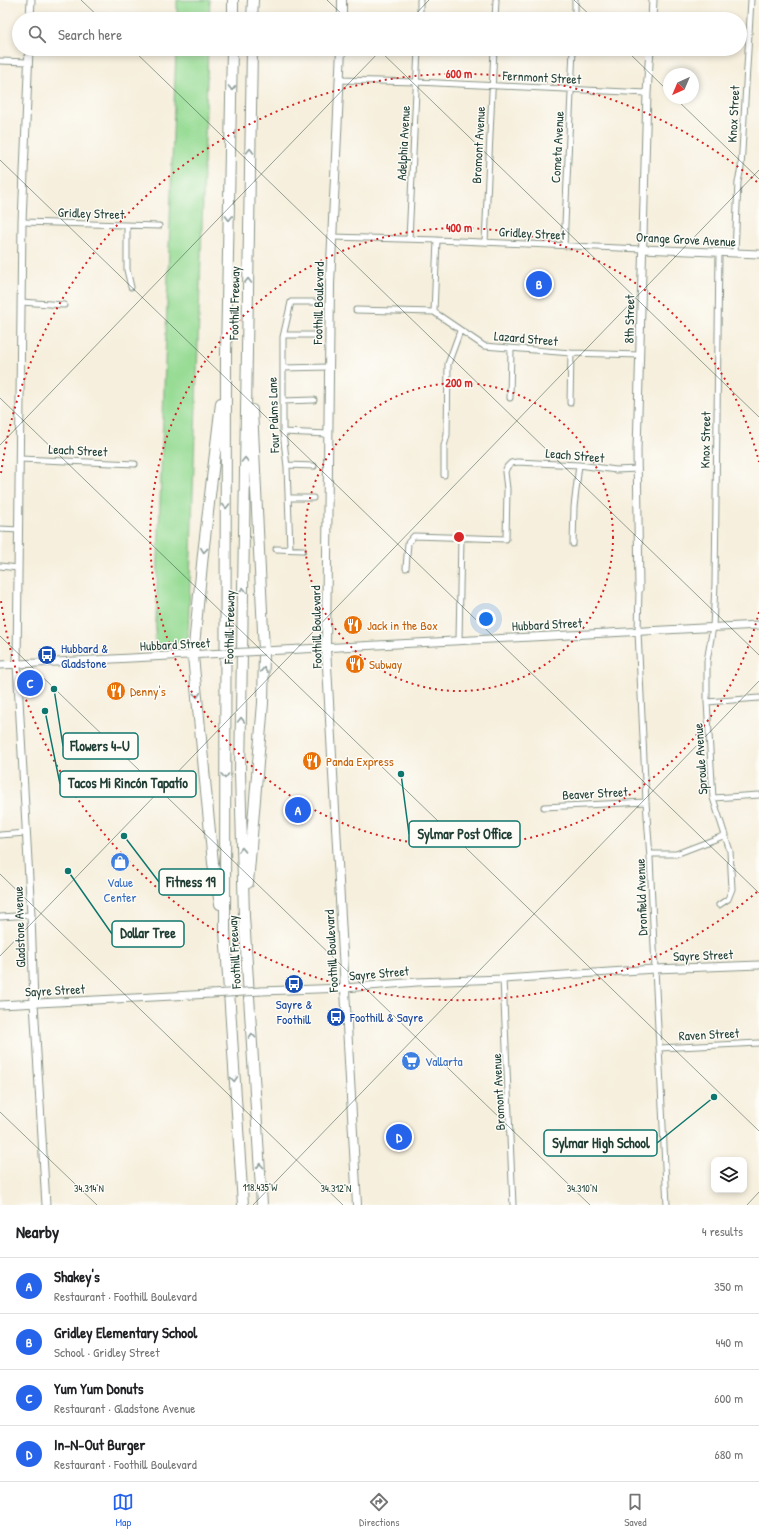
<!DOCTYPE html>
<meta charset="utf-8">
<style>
:root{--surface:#fff;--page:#f6f6f6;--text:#202124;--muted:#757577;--line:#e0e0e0;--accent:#2563eb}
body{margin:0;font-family:"Patrick Hand",sans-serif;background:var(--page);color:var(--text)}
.controls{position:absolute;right:12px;bottom:12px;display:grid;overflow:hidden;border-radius:8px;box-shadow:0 2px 6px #0003}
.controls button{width:36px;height:36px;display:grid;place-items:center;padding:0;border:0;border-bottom:1px solid var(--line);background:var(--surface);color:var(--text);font:20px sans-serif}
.compass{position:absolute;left:663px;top:68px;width:36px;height:36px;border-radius:50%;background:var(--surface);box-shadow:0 2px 6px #0003;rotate:224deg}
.you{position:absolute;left:486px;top:619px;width:14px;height:14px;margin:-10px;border:3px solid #fff;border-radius:50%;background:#1a73e8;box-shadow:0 0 0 6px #1a73e833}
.badge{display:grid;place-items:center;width:26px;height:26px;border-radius:50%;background:var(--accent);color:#fff;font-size:13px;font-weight:700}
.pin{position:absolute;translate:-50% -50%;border:2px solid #fff;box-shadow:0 1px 4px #0006}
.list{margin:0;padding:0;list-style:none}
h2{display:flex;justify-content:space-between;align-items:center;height:52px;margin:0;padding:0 16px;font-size:17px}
h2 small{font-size:13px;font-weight:400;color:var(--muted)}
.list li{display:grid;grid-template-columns:26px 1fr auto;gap:12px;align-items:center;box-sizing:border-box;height:56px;padding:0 16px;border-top:1px solid var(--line)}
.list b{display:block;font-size:15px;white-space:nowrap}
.list p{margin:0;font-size:13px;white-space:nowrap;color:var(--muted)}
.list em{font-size:13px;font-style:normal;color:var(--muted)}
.icon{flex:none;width:22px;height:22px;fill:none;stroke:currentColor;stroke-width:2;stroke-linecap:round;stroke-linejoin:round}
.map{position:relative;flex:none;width:759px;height:1205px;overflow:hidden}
.search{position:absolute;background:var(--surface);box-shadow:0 2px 6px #0003;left:12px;right:12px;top:12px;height:44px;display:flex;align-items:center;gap:10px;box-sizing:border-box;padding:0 14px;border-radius:22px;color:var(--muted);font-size:15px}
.sheet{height:276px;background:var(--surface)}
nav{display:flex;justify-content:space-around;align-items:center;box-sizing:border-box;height:56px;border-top:1px solid var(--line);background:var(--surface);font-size:11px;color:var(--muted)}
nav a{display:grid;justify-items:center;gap:2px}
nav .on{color:var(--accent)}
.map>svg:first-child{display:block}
</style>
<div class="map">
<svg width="759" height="1205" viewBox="0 0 759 1205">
<rect width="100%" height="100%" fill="#fdfcf7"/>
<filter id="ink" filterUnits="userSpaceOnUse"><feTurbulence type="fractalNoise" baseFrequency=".025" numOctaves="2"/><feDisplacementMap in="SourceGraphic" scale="8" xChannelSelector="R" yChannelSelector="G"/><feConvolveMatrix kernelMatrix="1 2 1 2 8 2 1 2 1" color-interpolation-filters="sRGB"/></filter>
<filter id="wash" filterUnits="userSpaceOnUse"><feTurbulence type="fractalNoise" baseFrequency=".012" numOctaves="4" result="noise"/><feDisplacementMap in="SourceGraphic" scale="16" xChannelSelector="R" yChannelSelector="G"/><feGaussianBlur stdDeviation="0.9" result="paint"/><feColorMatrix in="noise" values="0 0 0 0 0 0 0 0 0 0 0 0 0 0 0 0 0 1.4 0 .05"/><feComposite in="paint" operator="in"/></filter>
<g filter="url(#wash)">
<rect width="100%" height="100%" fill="#f6efdd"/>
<path fill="#97db94" stroke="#5b8c64" d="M177,0h33l-1,19h-32z
M176,49h32l-20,592 -33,4z"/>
</g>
<g filter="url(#ink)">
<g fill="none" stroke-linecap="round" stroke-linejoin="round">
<g stroke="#8a9688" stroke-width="7">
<path id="street" d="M420,19v-19
M495,19l1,-19
M575,19v-19
M0,61l28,1
M339,80l78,2 230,11
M22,222l137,4
M127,226v44l4,17
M332,237l105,3 205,9
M409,239l9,-190
M485,242l9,-193
M564,246l9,-197
M719,253l-4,331 -2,43 -6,34v41l6,96 17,53 2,38 -4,10 -9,6
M735,253l3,-71 3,-14 10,-168
M21,302l43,3
M356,310l78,2 50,34 87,7 69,2
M434,312l3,-72
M284,335h29
M283,368l46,-1
M510,398l1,-49
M283,401l31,-1
M570,403l1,-50
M283,432l45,2
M20,459l115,5
M287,465l27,1
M444,475v-29l3,-11 1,-71 12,-33
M288,498h25
M0,529l19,1
M573,544l1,-37 5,-42
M276,549l27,1
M290,549l-3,-82 -4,-35v-95l8,-35h23
M0,566l18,2
M406,568l2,-25 6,-7 92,3 1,-50 -2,-17 2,-5 4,-4 6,-1 62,3 37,5 22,-1
M639,589l-1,43 8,170 4,56 5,111 12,236
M459,640l2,-102
M707,702l52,-4
M713,798l46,-3
M544,807l102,-5
M0,835l26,-2
M650,854h26l50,-19
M0,917l31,-2
M503,979l10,226
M659,1048l100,-5"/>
</g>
<g stroke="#8a9688" stroke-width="9">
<path id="secondary" d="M30,19l1,-19
M652,19l1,-19
M29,49l-7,173 -5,442 14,251 3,88 12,202
M642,249l117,5
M639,589l-2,-139 10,-357 3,-44
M264,651l495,-26
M0,665l206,-11
M261,991l84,-3 72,-6 86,-3 152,-10 104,-4
M0,1005l211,-11"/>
</g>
<g stroke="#8a9688" stroke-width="10">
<path id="primary" d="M342,19v-19
M341,49l-11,235 -4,364 31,557"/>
</g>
<g stroke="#8a9688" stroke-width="12">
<path id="highway" d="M233,19v-19
M252,19l1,-19
M232,49l-6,306 -1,575 18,275
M252,49l-12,724 4,143 18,289
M248,883l15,-180 1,-52 -12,-241
M220,904l-7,-41 -20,-207 10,-102 18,-151"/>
</g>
<use href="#street" stroke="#fff" stroke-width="5"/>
<use href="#secondary" stroke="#fff" stroke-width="7"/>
<use href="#primary" stroke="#fff" stroke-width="8"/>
<use href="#highway" stroke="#fff" stroke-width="10"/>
<g stroke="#8a9688" stroke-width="9" stroke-linecap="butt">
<path id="secondary-bridge" d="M206,654l58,-3
M211,994l50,-3"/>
</g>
<use href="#secondary-bridge" stroke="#fff" stroke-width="7"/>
</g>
<defs><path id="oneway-chevron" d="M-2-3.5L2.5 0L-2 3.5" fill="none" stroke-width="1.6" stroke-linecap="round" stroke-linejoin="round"/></defs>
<g stroke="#8f9e9a">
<use href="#oneway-chevron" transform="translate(232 88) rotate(91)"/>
<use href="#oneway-chevron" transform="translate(250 151) rotate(-89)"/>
<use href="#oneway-chevron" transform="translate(229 218) rotate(91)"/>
<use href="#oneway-chevron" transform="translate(248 281) rotate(-89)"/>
<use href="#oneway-chevron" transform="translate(245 460) rotate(-89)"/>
<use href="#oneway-chevron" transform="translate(226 506) rotate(90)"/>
<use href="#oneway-chevron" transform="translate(204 550) rotate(96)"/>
<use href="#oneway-chevron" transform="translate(243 590) rotate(-89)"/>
<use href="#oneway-chevron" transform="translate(264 670) rotate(-88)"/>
<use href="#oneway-chevron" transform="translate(197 695) rotate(84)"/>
<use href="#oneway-chevron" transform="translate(241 720) rotate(-89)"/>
<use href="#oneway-chevron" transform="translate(225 776) rotate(90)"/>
<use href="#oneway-chevron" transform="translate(242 850) rotate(-92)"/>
<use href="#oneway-chevron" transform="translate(252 1036) rotate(-94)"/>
<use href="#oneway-chevron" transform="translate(234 1079) rotate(86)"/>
<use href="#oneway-chevron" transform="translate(260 1166) rotate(-94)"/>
</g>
</g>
<path fill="none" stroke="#1f3d34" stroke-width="1" stroke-opacity="0.45" d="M81,0l20,19M327,0l20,19M574,0l20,19M411,19l18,-19M132,49l627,606M378,49l381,368M625,49l44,43M675,98l84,81M0,160l759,733M0,398l759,733M0,445l382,-396M0,636l590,569M0,874l343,331M0,956l759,-786M0,1112l97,93M253,1205l506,-524M747,1205l12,-13"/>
<g fill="none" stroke="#d62828" stroke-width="2" stroke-dasharray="2 4">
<circle cx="459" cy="537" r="154"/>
<path d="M759 612A309 309 0 1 1 759 462"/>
<path d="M757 892A463 463 0 0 1 1 601M1 473A463 463 0 0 1 757 182"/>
</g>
<defs>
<g id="restaurant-disc" transform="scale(1)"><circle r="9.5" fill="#e8710a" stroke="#fdfcf7"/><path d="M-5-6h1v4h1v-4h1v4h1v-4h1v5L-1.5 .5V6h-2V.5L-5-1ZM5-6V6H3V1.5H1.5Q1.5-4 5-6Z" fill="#fff"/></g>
<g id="bus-disc" transform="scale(1)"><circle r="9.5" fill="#1a4fb4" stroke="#fdfcf7"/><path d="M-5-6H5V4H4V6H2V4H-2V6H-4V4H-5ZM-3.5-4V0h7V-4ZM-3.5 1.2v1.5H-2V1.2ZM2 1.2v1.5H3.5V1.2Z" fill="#fff"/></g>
<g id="shop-disc" transform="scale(1)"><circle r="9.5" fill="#3f7fe0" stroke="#fdfcf7"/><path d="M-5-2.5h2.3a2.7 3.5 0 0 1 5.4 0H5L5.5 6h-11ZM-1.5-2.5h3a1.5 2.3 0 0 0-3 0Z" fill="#fff"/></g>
<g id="supermarket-disc" transform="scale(1)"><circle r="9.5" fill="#3f7fe0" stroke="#fdfcf7"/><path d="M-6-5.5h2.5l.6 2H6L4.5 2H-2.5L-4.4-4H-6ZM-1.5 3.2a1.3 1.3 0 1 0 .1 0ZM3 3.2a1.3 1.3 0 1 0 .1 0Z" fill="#fff"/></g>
</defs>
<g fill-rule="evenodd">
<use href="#restaurant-disc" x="353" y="625"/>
<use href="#bus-disc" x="47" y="655"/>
<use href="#restaurant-disc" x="355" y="664"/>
<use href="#restaurant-disc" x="116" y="691"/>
<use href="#restaurant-disc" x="312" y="761"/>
<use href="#shop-disc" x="120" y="862"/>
<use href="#bus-disc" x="294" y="984"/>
<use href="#bus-disc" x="336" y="1017"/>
<use href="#supermarket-disc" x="411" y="1061"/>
</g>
<g text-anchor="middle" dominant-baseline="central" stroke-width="3" stroke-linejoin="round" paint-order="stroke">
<g font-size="13" fill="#1f3d34" stroke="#fdfcf7">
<text transform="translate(542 77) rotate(3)">Fernmont Street</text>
<text transform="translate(733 114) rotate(-87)">Knox Street</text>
<text transform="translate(403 143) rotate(-87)">Adelphia Avenue</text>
<text transform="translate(478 145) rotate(-87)">Bromont Avenue</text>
<text transform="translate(557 147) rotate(-87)">Cometa Avenue</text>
<text transform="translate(91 213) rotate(2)">Gridley Street</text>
<text transform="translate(532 233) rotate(3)">Gridley Street</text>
<text transform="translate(686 239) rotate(3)">Orange Grove Avenue</text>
<text transform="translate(234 303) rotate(-89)">Foothill Freeway</text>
<text transform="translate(318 303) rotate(-89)">Foothill Boulevard</text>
<text transform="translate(629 319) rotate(-89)">8th Street</text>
<text transform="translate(526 338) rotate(5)">Lazard Street</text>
<text transform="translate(273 415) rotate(-92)">Four Palms Lane</text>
<text transform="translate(705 440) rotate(-89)">Knox Street</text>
<text transform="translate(78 450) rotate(3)">Leach Street</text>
<text transform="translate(575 455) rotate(5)">Leach Street</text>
<text transform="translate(547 624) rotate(-3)">Hubbard Street</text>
<text transform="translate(229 627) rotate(-89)">Foothill Freeway</text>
<text transform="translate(316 627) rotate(-91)">Foothill Boulevard</text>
<text transform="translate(175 644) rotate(-3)">Hubbard Street</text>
<text transform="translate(700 759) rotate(-94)">Sproule Avenue</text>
<text transform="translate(595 793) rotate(-3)">Beaver Street</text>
<text transform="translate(641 897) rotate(-92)">Dronfield Avenue</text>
<text transform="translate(19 927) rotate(-92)">Gladstone Avenue</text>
<text transform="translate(331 951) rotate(-93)">Foothill Boulevard</text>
<text transform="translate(234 952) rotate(-93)">Foothill Freeway</text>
<text transform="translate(703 955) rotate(-2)">Sayre Street</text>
<text transform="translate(379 973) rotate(-5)">Sayre Street</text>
<text transform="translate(55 990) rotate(-3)">Sayre Street</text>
<text transform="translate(709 1034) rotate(-3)">Raven Street</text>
<text transform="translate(498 1092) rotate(-93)">Bromont Avenue</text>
</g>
<g font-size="13" fill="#c56008" stroke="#fdfcf7" text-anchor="start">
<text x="367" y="625">Jack in the Box</text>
<text x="369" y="664">Subway</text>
<text x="130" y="691">Denny's</text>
<text x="326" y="761">Panda Express</text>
</g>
<g font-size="13" fill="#164399" stroke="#fdfcf7" text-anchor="start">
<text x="61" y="648">Hubbard &amp;<tspan x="61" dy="15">Gladstone</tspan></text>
<text x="294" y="1004" text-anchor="middle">Sayre &amp;<tspan x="294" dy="15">Foothill</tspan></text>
<text x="350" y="1017">Foothill &amp; Sayre</text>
</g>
<g font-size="13" fill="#366cbe" stroke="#fdfcf7">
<text x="120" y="882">Value<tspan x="120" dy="15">Center</tspan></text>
<text x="425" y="1061" text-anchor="start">Vallarta</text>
</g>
</g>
<g font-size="10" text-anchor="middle" fill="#1f3d34" stroke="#fdfcf7" stroke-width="3" stroke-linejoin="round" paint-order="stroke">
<text x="260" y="1191">118.435°W</text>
<text x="89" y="1192">34.314°N</text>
<text x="336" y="1192">34.312°N</text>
<text x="582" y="1192">34.310°N</text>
</g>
<circle cx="459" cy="537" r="6" fill="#d62828" stroke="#fdfcf7" stroke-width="2"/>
<g font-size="12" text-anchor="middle" font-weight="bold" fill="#d62828" stroke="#fdfcf7" stroke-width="3" stroke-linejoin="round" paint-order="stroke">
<text x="459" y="78">600 m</text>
<text x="459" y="232">400 m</text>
<text x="459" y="387">200 m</text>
</g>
<path fill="none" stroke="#0f766e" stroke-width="1.5" d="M54 689L63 746M45 711L60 784M401 774L409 834M124 836L159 882M68 871L112 934M714 1097L657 1143"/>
<g fill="#0f766e" stroke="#fdfcf7" stroke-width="1.5">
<circle cx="54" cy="689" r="4"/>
<circle cx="45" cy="711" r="4"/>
<circle cx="401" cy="774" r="4"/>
<circle cx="124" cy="836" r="4"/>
<circle cx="68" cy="871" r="4"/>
<circle cx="714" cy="1097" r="4"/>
</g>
<g fill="#fdfcf7" stroke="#0f766e" stroke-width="1.5">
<rect x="63" y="733" width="75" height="26" rx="4"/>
<rect x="60" y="771" width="136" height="26" rx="4"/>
<rect x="409" y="821" width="111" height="26" rx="4"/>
<rect x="159" y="869" width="65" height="26" rx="4"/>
<rect x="112" y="921" width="72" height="26" rx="4"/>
<rect x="544" y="1130" width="113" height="26" rx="4"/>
</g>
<g font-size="14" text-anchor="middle" font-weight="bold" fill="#1f3d34">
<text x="100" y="751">Flowers 4-U</text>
<text x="128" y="788">Tacos Mi Rincón Tapatío</text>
<text x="465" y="839">Sylmar Post Office</text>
<text x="191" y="887">Fitness 19</text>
<text x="148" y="938">Dollar Tree</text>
<text x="601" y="1148">Sylmar High School</text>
</g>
</svg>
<div class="controls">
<button><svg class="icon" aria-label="layers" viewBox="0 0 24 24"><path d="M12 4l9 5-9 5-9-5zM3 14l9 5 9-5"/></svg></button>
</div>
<svg class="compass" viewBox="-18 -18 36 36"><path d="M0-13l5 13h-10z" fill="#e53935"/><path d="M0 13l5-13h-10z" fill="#757577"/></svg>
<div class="you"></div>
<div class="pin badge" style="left:298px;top:810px">A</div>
<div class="pin badge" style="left:539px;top:284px">B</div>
<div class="pin badge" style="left:30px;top:683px">C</div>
<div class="pin badge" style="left:399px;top:1137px">D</div>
<div class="search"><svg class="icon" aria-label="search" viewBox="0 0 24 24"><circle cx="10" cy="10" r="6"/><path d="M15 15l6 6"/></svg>Search here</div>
</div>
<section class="sheet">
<h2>Nearby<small>4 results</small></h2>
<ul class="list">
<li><span class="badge">A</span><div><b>Shakey's</b><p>Restaurant · Foothill Boulevard</p></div><em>350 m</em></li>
<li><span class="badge">B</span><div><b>Gridley Elementary School</b><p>School · Gridley Street</p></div><em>440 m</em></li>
<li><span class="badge">C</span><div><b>Yum Yum Donuts</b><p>Restaurant · Gladstone Avenue</p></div><em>600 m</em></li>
<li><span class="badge">D</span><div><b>In-N-Out Burger</b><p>Restaurant · Foothill Boulevard</p></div><em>680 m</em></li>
</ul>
</section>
<nav>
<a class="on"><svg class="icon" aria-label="map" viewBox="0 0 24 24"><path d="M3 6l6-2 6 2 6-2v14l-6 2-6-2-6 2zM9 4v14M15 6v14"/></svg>Map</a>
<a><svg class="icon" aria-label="directions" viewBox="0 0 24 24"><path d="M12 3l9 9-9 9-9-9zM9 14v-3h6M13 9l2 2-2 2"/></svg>Directions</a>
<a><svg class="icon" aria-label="saved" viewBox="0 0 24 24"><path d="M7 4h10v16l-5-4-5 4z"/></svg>Saved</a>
</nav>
